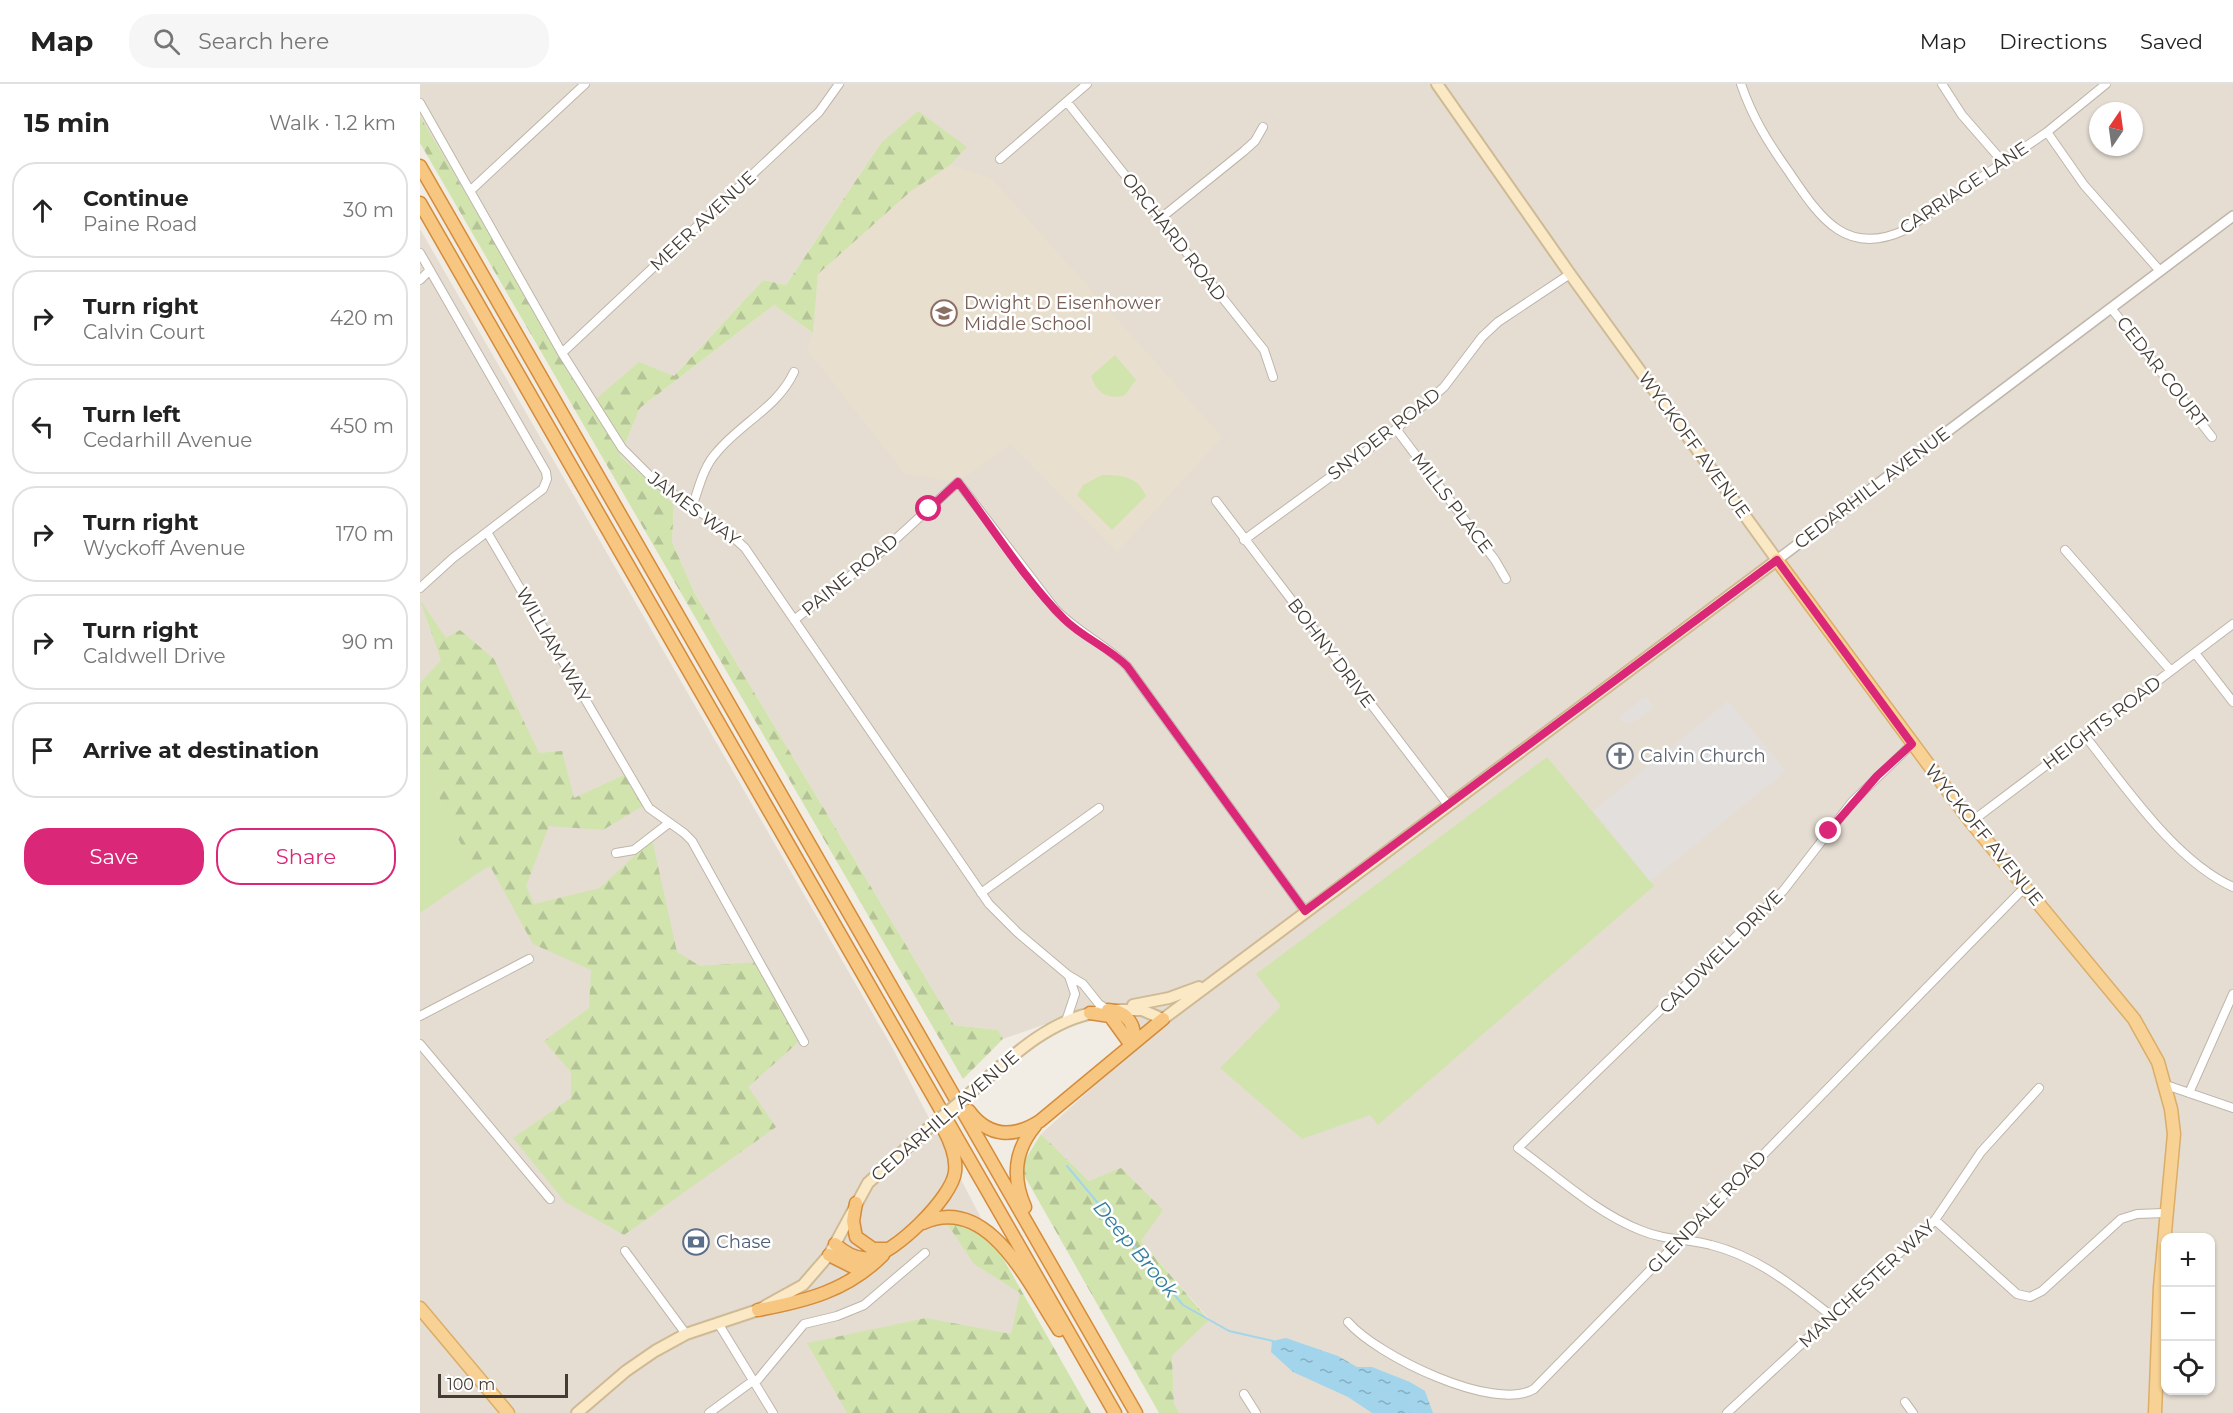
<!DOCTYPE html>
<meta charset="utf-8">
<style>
:root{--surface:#fff;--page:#f6f6f6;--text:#222;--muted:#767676;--line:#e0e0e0;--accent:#db2777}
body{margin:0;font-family:Montserrat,sans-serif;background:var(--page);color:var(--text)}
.controls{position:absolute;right:18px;bottom:18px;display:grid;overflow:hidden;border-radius:12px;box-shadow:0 2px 4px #0004}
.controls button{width:54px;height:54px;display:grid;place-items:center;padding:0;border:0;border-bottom:2px solid var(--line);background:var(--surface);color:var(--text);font:30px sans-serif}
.compass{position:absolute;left:1669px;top:18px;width:54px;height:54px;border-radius:50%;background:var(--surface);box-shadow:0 2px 4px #0004;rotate:13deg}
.scale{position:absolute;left:18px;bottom:15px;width:130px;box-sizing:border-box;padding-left:6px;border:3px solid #433c34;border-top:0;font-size:16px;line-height:21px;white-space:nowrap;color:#433c34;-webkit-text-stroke:4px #fff;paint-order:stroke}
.stop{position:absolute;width:18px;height:18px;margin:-14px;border:4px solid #db2777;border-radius:50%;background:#fff}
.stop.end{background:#db2777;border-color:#fff;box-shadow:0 2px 6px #0008}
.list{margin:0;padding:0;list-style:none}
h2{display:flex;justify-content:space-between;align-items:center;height:78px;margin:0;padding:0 24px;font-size:26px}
h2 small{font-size:20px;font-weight:400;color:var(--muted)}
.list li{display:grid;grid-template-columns:39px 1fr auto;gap:18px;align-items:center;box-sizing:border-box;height:96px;margin:0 12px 12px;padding:0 12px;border:2px solid var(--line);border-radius:24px}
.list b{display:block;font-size:22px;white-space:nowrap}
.list p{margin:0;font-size:20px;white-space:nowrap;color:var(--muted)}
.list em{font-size:20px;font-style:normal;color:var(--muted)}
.actions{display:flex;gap:12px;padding:18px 24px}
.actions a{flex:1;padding:14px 0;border:2px solid var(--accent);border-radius:24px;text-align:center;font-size:21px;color:var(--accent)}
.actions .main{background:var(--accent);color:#fff}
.icon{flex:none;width:33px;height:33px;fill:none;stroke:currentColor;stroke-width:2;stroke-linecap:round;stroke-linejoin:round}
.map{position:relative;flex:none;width:1813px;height:1329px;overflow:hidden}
header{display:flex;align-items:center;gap:36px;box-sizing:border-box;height:84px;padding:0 30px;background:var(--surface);border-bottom:2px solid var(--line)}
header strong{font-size:28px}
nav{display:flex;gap:33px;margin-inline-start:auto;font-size:21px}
.search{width:420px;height:54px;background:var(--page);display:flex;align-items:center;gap:15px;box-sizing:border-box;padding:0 21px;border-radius:24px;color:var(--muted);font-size:22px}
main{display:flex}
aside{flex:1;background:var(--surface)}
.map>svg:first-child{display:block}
</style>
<header>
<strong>Map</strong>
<div class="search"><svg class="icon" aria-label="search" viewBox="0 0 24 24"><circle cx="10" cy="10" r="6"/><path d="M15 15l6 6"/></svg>Search here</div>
<nav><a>Map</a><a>Directions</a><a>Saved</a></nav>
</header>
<main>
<aside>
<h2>15 min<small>Walk · 1.2 km</small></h2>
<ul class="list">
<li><svg class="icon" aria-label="ahead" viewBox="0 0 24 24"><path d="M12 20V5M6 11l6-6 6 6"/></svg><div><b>Continue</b><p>Paine Road</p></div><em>30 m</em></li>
<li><svg class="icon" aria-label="right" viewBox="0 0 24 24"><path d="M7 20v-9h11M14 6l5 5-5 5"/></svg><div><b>Turn right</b><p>Calvin Court</p></div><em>420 m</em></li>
<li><svg class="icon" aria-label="left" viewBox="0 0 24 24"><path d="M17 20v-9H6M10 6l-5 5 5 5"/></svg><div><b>Turn left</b><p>Cedarhill Avenue</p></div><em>450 m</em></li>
<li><svg class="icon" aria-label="right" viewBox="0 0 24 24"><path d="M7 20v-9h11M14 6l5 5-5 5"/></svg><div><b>Turn right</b><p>Wyckoff Avenue</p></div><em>170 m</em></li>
<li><svg class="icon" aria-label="right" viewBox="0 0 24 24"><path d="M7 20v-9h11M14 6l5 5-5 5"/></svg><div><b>Turn right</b><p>Caldwell Drive</p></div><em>90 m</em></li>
<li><svg class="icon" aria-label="arrive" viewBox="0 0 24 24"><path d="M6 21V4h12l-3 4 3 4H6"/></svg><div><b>Arrive at destination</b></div></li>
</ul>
<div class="actions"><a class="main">Save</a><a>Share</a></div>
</aside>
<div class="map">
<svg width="1813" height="1329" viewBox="0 0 1813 1329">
<defs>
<pattern id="forest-firs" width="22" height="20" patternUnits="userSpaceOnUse" patternTransform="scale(1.5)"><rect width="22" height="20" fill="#d1e4ae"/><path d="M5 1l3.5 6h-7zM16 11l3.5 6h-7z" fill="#b5c496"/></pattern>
<pattern id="water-ripples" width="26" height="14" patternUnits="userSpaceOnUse" patternTransform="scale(1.5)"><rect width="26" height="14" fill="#a2d5eb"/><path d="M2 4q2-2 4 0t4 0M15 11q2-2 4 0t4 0" fill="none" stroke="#86aebf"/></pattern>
</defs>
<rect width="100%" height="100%" fill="#f1ece4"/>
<path fill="#e5ddd2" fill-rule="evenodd" d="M0,0h1813v1329h-1054l-5,-10 -2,-47 37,-37 -120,-138 -48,-47 94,-85 5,-18 -6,-17 -43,-6 -88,31 -5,-9 -44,-5 -259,-431 -23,-52 2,-38 -54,-48 20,-48 134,-103 39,28 5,-59 93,-83 -30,-48 -95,142 -23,-5 -89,96 -84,29 -170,-289zM1678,27h36v36h-36zM1746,1154h44v152h-44z
M0,145l472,818 128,246 67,120h-667z"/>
<path fill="#e9dfce" d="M530,81l42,14 230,258 -105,115 -106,-108 -53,38 -53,-8 -98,-125 6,-16 5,-59 93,-83z"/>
<path fill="url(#forest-firs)" d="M498,27l49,36 -17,18 -39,26 -93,83 -5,59 -39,-28 -134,103 -20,48 54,48 -2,38 23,52 259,431 44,5 5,9 -40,40 -543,-936v-27l170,288 49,-42 35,14 89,-96 23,5 95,-142z
M0,516l26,38 14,-8 34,29 45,94 23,-2 12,47 54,-25 18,31 -43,26 -54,-4 -23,60 8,18 66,-16 52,-49 25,113 23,14 58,-4 45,76 -55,49 28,40 -152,108 -59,-33 -52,-64 58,-40v-26l-27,-31 45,-33 2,-38 -58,-26 -43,-78 -15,9 -55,-118v-74l21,-23z
M621,1050l48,47 32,-13 42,42 -22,31 68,79 -37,36 2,47 5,10h-20l-139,-245z
M522,1132l42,9 107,188h-244l-40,-70 119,-25 85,16 9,-41 -46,-29z"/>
<path fill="#d1e4ae" d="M695,271l21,25 -12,16c-18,3 -27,-3 -33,-20z
M682,391c19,0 36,1 44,21l-34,34 -35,-35 6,-10z
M0,673l55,118 -55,38z
M1127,673l107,129 -276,239 -8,-10 -68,24 -82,-71 61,-62 -25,-32z"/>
<path fill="#e2dfdc" d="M1226,612l8,11 -18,14 -13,2 -4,-6z
M1308,617l58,70 -136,110 -57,-70z"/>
<path fill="url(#water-ripples)" d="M866,1254l52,18 19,11h15l38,15 15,9 8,22h-61l-24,-16 -55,-25 -22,-20 1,-11z"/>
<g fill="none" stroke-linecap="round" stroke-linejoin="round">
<path stroke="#a2d5eb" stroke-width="2" d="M647,1082l116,139 46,26 44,10"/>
<g stroke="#bfb5aa" stroke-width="10">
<path id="minor" d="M1321,0c11,33 28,60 48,88 30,44 56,86 116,58l142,-98 59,-48
M1522,0l20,31 41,47
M647,18l197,248 9,27
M0,19l142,250 60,95 34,34 66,45 23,21 244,356 28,28 51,43 15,9 16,20 9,6
M1627,48l37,53 76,86
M580,75l87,-75
M50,107l115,-107
M741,134l83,-67 11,-10 8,-14
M0,169l126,219 1,7 -4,10 -90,69 -33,30
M0,196l10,-10
M1691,224l101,129
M142,269l257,-241 20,-28
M976,345l99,131 11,19
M796,417l232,304
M272,423c7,-19 11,-40 25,-55 24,-29 61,-45 77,-80
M67,448l162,276 35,25 8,8 112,201
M824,456l152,-111 48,-42 38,-50 16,-15 72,-48
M1645,466l106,121
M374,536l93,-73 71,-65 97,127c22,23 50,35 72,57l178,245
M1775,569l38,49
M1665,652c40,50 89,124 148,151
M1551,738l262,-198
M196,769l18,-3 35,-27
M561,809l118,-85
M0,932l109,-57
M646,937l9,-27 -6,-18
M0,960l130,155
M1746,1001l67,23
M1769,1009l44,-99
M1515,1136l82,74 13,3 12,-6 79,-72 16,-5 28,-1
M205,1167l61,83
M1413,1233c-39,-30 -74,-60 -122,-72 -25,-7 -45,-4 -71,-15 -45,-18 -83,-54 -122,-82l265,-257 69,-89 60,-58
M928,1238c28,33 146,91 186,67l491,-502
M298,1239l55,90
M335,1299l49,-59 33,-8 27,-11 61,-52
M824,1310l12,19
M1485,1318l8,11
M289,1329l45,-33
M1307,1329l208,-193 46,-68 58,-64"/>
</g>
<g stroke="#bfb5aa" stroke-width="12">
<path id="tertiary" d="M1357,476l456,-344"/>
</g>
<g stroke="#cfba96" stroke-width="14">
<path id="secondary" d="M713,921l36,-7 30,-11
M691,926h31l21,9 614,-459 -207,-286 -133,-190
M548,1011c38,-33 77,-74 129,-83
M157,1329l49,-42 29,-20 31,-17 72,-24 45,-25 26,-30 39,-72 64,-58"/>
</g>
<g stroke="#dcad67" stroke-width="15">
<path id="primary" d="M1357,476l194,262 163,197 24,43 13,47 3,25 -14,153 -5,126
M0,1224l88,105"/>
</g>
<g stroke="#d48c3b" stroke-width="15">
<path id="trunk" d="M0,82l716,1247
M0,119l695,1210
M688,926c19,1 31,17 23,35
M670,929l20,3 21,29
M549,1027c20,27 45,27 71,10l123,-102
M436,1119l-3,18 3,16 17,12h14
M605,1123c-13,-29 -11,-56 10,-81
M503,1139c66,-30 106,62 136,107
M415,1160c9,8 21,16 34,14 25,-4 83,-60 86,-86 2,-15 -5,-31 -12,-44
M409,1171l24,12 19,-2
M338,1226c48,-9 89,-19 125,-55"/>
</g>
<use href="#minor" stroke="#fff" stroke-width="8"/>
<use href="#tertiary" stroke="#fff" stroke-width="9"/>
<use href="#secondary" stroke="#fbe8c4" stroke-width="10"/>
<use href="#primary" stroke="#f8d295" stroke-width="12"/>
<use href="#trunk" stroke="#f7c680" stroke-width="12"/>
<g stroke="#cfba96" stroke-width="14" stroke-linecap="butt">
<path id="secondary-bridge" d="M512,1041l36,-30"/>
</g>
<use href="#secondary-bridge" stroke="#fbe8c4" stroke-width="10"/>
</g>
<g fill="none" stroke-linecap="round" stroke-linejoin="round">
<path stroke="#db2777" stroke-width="8" d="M509,425l29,-27c34,45 67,98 106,137 19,19 44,28 63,47l178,245 472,-351 135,184 -35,32 -48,55"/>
</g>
<defs>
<g id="school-ring" transform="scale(1.35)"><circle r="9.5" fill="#fff" stroke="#8d6e63" stroke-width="1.5"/><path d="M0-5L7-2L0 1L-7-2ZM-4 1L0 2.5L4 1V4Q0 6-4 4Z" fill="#8d6e63"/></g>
<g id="church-ring" transform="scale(1.35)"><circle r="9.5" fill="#fff" stroke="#6b7280" stroke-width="1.5"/><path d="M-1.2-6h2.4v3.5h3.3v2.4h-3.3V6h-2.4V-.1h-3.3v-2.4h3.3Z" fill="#6b7280"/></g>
<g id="bank-ring" transform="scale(1.35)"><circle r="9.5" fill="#fff" stroke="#5c6f8a" stroke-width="1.5"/><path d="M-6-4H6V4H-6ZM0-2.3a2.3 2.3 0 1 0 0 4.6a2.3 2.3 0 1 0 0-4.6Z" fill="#5c6f8a"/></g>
</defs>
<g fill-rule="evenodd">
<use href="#school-ring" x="524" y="229"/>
<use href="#church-ring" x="1200" y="672"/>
<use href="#bank-ring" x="276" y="1158"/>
</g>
<g text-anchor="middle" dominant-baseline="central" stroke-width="5" stroke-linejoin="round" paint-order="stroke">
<g font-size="18" fill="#433c34" stroke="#fff">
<text transform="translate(1544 104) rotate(-34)">CARRIAGE LANE</text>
<text transform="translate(283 137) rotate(-43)">MEER AVENUE</text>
<text transform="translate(754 153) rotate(52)">ORCHARD ROAD</text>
<text transform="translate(1742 288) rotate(52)">CEDAR COURT</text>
<text transform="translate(964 350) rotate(-38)">SNYDER ROAD</text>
<text transform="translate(1274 361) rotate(54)">WYCKOFF AVENUE</text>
<text transform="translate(1452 404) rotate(-37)">CEDARHILL AVENUE</text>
<text transform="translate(1032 419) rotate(53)">MILLS PLACE</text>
<text transform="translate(274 425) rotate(37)">JAMES WAY</text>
<text transform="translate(430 491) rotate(-39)">PAINE ROAD</text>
<text transform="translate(133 561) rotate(60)">WILLIAM WAY</text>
<text transform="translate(911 569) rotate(53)">BOHNY DRIVE</text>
<text transform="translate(1682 639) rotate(-37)">HEIGHTS ROAD</text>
<text transform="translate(1564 751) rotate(51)">WYCKOFF AVENUE</text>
<text transform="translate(1301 868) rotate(-45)">CALDWELL DRIVE</text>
<text transform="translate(525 1032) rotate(-41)">CEDARHILL AVENUE</text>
<text transform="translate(1287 1128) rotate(-46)">GLENDALE ROAD</text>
<text transform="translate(1447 1200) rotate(-43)">MANCHESTER WAY</text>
</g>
<g font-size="18" fill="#785e54" stroke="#fff" text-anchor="start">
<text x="544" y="219">Dwight D Eisenhower<tspan x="544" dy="21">Middle School</tspan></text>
</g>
<g font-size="18" fill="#5b616d" stroke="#fff" text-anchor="start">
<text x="1220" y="672">Calvin Church</text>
</g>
<g font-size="18" fill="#4e5e75" stroke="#fff" text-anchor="start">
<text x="296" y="1158">Chase</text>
</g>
<g font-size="20" font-style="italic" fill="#327da0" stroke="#fff">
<text transform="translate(716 1165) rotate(50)">Deep Brook</text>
</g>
</g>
</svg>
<div class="controls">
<button>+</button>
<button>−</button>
<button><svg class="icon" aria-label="locate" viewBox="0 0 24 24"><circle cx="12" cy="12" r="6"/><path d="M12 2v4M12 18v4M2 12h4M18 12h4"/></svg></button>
</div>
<svg class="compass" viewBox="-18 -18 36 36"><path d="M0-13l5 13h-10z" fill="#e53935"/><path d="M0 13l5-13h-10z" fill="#767676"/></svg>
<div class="scale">100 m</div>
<div class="stop" style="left:509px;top:425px"></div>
<div class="stop end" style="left:1409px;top:747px"></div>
</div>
</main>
